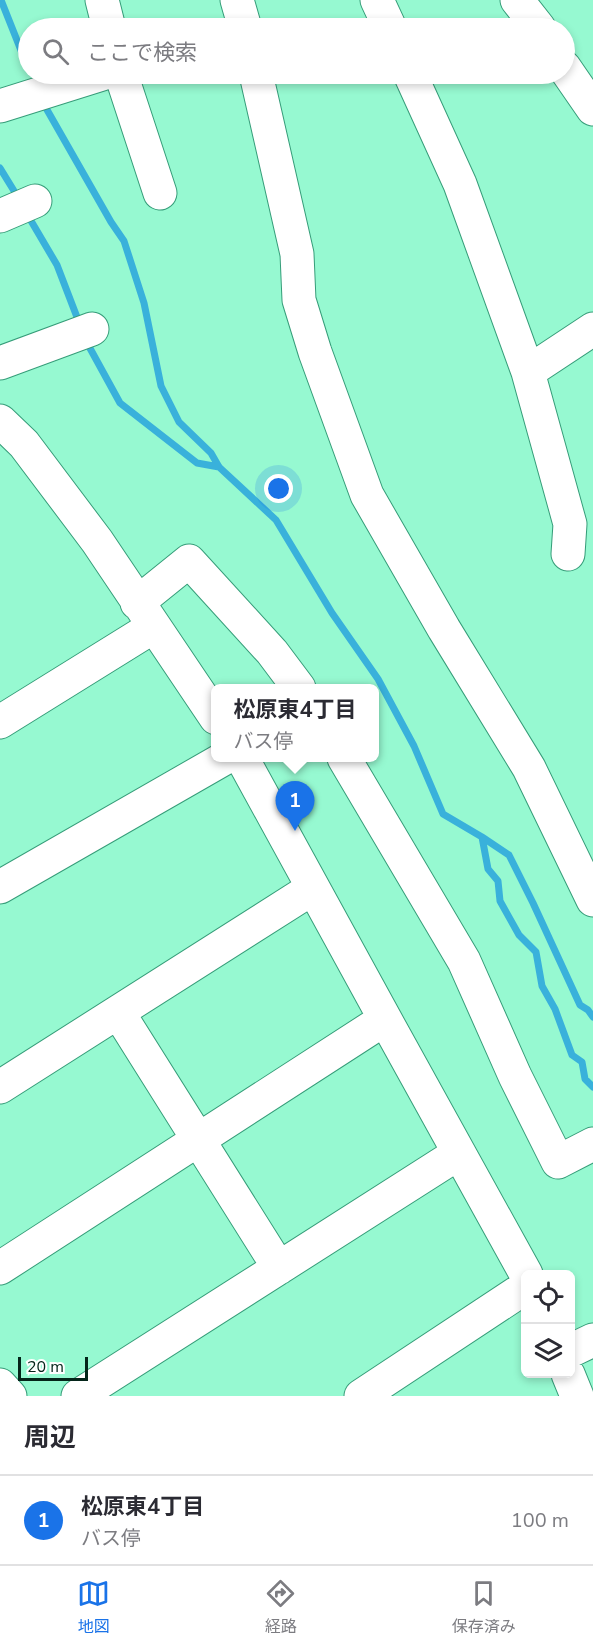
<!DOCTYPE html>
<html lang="ja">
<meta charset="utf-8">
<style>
:root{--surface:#fff;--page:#f7f7f7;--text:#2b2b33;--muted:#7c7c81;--line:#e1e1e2;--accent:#1a73e8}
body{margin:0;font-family:"Nunito Sans","Noto Sans JP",sans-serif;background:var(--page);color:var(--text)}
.controls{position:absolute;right:18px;bottom:18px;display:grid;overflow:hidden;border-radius:9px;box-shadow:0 3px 9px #0003}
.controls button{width:54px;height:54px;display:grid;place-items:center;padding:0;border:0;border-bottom:2px solid var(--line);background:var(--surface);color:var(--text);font:30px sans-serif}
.scale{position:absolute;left:18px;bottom:15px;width:70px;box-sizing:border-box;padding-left:6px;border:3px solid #04251a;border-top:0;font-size:16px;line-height:21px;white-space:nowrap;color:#04251a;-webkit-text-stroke:4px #fff;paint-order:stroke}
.you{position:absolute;left:279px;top:489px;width:21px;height:21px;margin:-15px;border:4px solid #fff;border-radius:50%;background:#1a73e8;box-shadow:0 0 0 9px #1a73e833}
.badge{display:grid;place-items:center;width:39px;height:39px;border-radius:50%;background:var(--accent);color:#fff;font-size:20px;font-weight:700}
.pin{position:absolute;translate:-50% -50px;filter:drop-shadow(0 2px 3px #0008)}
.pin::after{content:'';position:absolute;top:32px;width:21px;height:18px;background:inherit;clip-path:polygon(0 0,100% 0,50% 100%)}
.popup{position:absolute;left:211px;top:684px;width:168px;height:78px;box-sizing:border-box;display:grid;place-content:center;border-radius:9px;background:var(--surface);filter:drop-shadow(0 2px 4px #0005);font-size:20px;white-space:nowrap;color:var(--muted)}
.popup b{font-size:22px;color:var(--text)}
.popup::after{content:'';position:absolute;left:50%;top:100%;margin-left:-12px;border:12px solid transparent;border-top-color:var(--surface)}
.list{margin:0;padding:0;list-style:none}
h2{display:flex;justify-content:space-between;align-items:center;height:78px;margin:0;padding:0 24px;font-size:26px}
h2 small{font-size:20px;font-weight:400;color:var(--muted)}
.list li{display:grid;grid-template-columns:39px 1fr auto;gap:18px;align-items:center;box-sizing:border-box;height:90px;padding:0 24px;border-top:2px solid var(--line)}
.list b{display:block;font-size:22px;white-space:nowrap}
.list p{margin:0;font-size:20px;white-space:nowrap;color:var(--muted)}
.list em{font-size:20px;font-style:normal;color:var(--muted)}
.icon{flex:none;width:33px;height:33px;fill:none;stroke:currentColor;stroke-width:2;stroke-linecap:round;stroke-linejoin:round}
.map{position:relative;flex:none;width:593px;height:1396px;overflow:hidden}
.search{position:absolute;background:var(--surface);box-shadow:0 3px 9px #0003;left:18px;right:18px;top:18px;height:66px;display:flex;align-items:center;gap:15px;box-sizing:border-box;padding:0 21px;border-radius:33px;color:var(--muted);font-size:22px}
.sheet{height:168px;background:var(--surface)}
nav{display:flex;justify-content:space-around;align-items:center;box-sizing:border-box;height:84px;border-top:2px solid var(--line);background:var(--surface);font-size:16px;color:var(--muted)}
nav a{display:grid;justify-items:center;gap:3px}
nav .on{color:var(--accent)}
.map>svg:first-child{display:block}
</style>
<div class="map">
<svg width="593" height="1396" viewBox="0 0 593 1396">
<rect width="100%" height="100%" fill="#96f9d1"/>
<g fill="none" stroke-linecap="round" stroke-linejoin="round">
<path stroke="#39b1db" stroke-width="7" d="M1,0l27,68
M42,101l69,121 13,19 20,62 17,83 18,36 32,31 8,14 57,53 56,93 46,66 36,67 29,68 39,23 27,18 24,48 47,102 8,5 5,7
M0,168l19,31
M27,214l30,51 23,60
M86,341l34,62 77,60 22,4
M482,837l6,32 10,12 2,20 19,34 17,17 6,34 13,23 17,46 10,7 3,17 8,8"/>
<g stroke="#369d79" stroke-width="35">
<path id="minor" d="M102,0l7,28
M237,0l8,28
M377,0l13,28
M517,0l22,28
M564,67l29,42
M121,74l39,119
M256,74l41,180 2,46 16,52 52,143 77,134 85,139 64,132
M410,74l50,110 68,188 42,152 -2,30
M0,106l102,-32
M0,216l35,-15
M0,363l92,-34
M528,372l65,-43
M0,421l24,23 73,97 119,177
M137,603l52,-42 83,91 27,36
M0,722l153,-95
M242,758l143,261 141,255
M344,758l120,203 51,115 43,86 35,-18
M0,887l225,-129
M118,1012l161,256
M0,1087l313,-199
M0,1268l385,-249
M570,1351l23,-11
M568,1374l9,22
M0,1385l10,11
M78,1396l381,-243
M361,1396l165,-109"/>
</g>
<use href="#minor" stroke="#fff" stroke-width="33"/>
</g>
</svg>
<div class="controls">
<button><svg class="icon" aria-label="locate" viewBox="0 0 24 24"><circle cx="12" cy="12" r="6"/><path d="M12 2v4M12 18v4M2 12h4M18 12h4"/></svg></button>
<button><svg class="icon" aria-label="layers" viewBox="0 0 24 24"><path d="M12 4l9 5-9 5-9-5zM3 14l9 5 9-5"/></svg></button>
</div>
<div class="scale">20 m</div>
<div class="you"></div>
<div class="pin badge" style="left:295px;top:831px">1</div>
<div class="popup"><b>松原東4丁目</b>バス停</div>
<div class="search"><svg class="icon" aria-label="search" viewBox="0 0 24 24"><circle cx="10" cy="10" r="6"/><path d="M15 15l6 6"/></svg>ここで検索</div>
</div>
<section class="sheet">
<h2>周辺<small></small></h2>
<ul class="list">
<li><span class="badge">1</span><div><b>松原東4丁目</b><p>バス停</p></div><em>100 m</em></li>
</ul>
</section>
<nav>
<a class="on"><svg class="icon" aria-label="map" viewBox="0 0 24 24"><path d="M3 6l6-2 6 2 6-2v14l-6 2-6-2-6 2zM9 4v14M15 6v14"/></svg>地図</a>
<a><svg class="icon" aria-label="directions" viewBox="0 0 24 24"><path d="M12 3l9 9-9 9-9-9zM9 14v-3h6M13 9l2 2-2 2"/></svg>経路</a>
<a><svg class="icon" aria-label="saved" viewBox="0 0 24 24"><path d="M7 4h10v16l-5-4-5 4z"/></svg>保存済み</a>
</nav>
